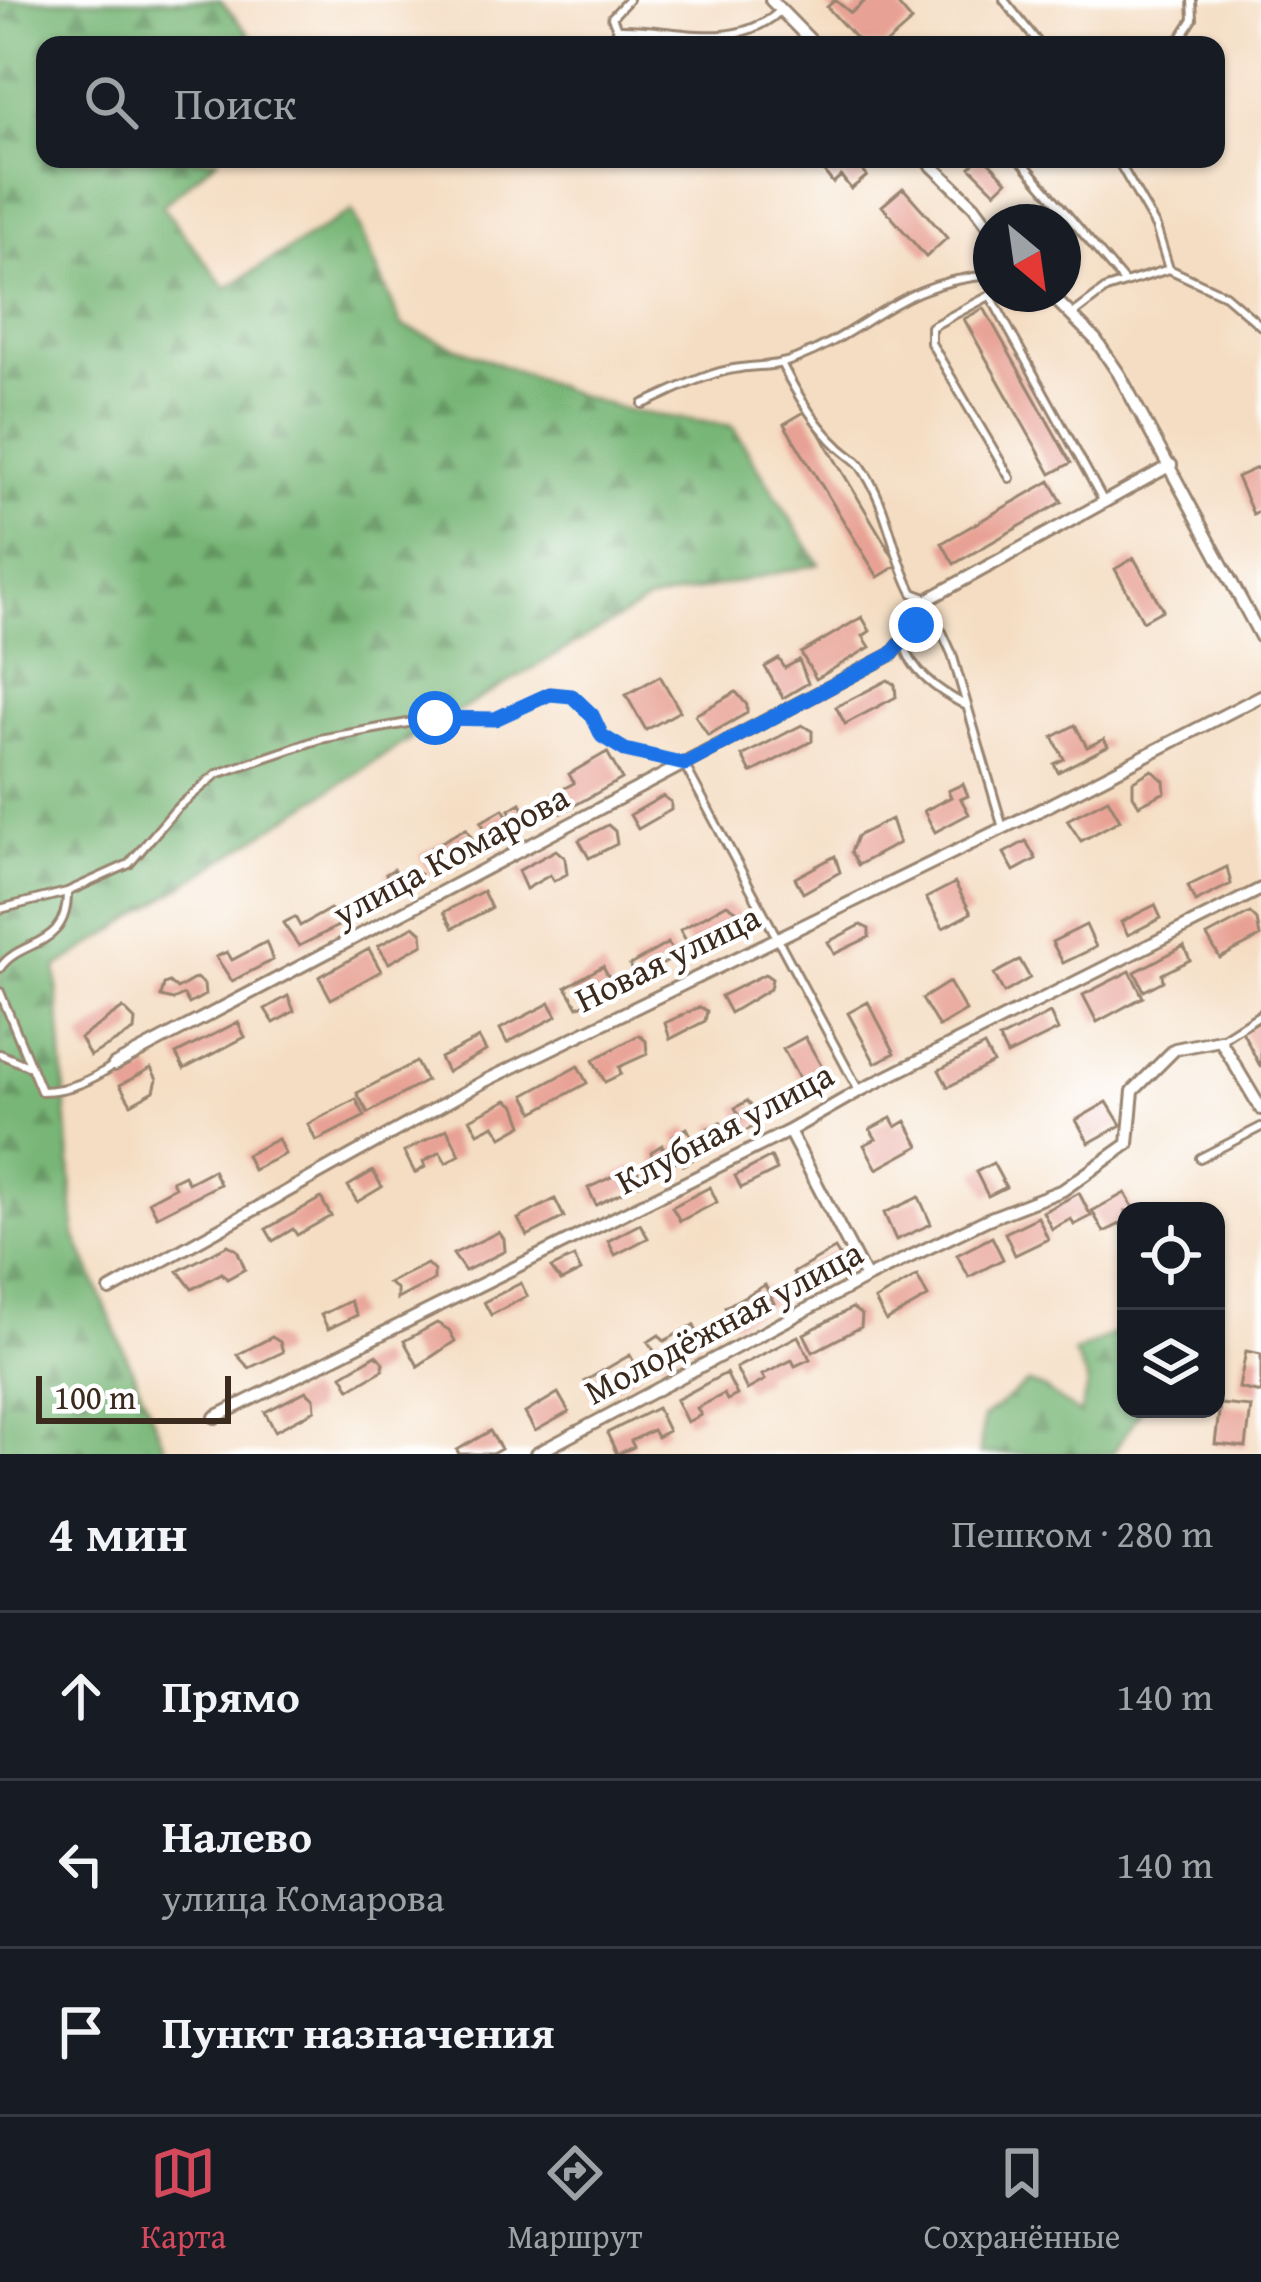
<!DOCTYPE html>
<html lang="ru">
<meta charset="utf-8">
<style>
:root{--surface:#171b24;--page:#20242c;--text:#f1f3f6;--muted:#9ea1a6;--line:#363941;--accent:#d1495b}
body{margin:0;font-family:"Gentium Book Plus",serif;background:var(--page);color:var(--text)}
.controls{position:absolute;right:36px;bottom:36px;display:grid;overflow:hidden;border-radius:24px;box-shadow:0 3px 9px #0004}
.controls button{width:108px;height:108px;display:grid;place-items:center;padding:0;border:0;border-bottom:3px solid var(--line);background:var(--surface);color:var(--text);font:60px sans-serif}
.compass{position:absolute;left:973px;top:204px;width:108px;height:108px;border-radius:50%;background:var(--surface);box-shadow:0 3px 9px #0004;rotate:151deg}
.scale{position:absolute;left:36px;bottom:30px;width:195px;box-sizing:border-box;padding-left:12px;border:6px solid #3b2a1e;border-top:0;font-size:33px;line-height:42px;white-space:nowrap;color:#3b2a1e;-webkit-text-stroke:9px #fff;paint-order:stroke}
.stop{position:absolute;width:36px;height:36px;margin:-27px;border:9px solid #1a73e8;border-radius:50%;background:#fff}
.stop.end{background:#1a73e8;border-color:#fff;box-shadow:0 3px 12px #0008}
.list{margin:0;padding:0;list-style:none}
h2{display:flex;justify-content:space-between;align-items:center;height:156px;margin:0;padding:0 48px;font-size:51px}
h2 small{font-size:39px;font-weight:400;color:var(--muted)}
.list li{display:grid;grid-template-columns:78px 1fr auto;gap:36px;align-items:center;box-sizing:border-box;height:168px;padding:0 48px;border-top:3px solid var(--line)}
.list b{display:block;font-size:45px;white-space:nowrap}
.list p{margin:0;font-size:39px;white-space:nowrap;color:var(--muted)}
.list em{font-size:39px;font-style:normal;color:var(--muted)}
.icon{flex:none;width:66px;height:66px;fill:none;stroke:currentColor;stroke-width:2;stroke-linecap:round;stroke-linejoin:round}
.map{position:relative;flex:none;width:1261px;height:1454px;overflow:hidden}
.search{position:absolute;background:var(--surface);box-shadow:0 3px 9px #0004;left:36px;right:36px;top:36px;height:132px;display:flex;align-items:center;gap:30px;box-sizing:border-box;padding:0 42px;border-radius:24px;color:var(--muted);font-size:45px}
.sheet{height:660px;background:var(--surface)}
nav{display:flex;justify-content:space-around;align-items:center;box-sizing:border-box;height:168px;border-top:3px solid var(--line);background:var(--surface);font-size:33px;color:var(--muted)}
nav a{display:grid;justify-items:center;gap:6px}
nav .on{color:var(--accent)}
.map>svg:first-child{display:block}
</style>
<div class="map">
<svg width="1261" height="1454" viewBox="0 0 1261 1454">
<defs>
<pattern id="forest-firs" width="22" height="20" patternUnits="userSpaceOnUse" patternTransform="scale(3)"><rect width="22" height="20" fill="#77b676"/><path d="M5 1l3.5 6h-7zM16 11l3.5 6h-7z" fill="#639460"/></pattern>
</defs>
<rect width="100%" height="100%" fill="#fff"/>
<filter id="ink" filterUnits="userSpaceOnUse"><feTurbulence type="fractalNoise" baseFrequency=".00833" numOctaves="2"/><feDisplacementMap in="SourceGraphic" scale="24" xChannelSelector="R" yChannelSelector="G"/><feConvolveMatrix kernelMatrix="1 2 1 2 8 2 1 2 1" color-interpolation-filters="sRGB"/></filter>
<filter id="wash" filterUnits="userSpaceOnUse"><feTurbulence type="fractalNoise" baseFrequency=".004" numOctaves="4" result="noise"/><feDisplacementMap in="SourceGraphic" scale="48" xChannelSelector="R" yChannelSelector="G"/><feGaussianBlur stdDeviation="2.7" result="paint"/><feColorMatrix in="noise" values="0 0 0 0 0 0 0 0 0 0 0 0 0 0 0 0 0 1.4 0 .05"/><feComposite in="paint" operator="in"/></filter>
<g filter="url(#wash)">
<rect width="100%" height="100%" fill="#f4ddc2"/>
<path fill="url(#forest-firs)" stroke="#59704a" stroke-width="3" d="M0,0h220l38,45h-213v114h172l-55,47 64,82 126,-77 50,115 178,70 54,16 98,14 87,138 -170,37 -249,144 -344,223 19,267 93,219h-168z
M1126,1328v81h16l-30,45h-132l3,-36 44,-35 18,6 35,26 8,-33 -14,-29z"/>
<g id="blocks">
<path fill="#e8a295" d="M835,0l16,13 15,-13h28l18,21 -27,24h-23l-35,-38z
M814,159h39l14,17 -16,13 -10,-13 -8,7z
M979,159h7l21,22 -12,11 -25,-25z
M903,188l44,50 -21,19 -44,-51z
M984,308l87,155 -20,11 -87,-155z
M806,411l92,154 -20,12 -94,-153z
M1259,467l2,43 -8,4 -16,-37z
M1050,481l12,21 -108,62 -12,-21z
M1134,558l29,52 -20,11 -28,-52z
M862,617l8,14 -7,5 7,11 -54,32 -15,-26z
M779,659l6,9 14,-8 9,23 -25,15 -18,-31z
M660,676l20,35 -34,19 -20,-35z
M888,680l7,5 1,12 -51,27 -9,-17z
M736,692l11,13v8l-39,22 -13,-20z
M802,725l10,6v10l-61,32 -9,-17z
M1075,725l12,22 17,-8 4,7 -50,26 -4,-8 10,-5 -11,-22z
M607,752l15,27 -61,34 -9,-18 22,-12 -5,-9z
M1152,770l12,11 1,11 -26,13 -6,-10v-14z
M963,784l5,12 -7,3 8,15 -34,18 -11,-21 27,-14 -3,-6z
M663,796l8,6v8l-33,19 -8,-14z
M1108,799l12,21 -39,21 -14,-21z
M521,803l9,21 -36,21 -13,-23 22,-13 5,8 4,-2 -3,-5z
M891,819l8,24 -41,22 -7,-13 6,-16z
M608,825l7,6 2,13 -28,14 -10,-18z
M466,828l13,23 -47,27 -13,-23z
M1026,841l10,18 -22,12 -10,-18z
M556,850l9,8 2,16 -13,7 -4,-6 -24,14 -8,-18z
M835,856l5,16 -37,21 -8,-15z
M1227,867l4,17 -36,18 -7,-16z
M394,869l5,9 12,-7 9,3 -1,8 -41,23 -8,-13 20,-11 -4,-7z
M955,883l16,30 -28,15 -17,-30z
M483,891l8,17 -38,20 -9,-16z
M727,904l15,10 -1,10 -49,27 -12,-21z
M1155,905l6,13 -33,17 -7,-13z
M330,909l8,6v11l-39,20 -16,-23 12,-6 5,9z
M1250,913l7,7 3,17 -40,21 -13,-22z
M861,925l8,4v8l-35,17 -6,-12z
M1086,925l10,22 -33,16 -11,-21z
M414,926l8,7 1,11 -34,19 -11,-17z
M266,942l7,18 -41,21 -16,-24 11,-5 5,8z
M668,943l8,14 -39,21 -7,-13z
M1184,946l6,14 -28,14 1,7 -19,10 -9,-19z
M369,949l12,22 -50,28 -12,-22z
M1020,960l10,18 -26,15 -10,-19z
M603,966l11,21 -36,20 -12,-20z
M1130,971l13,26 -46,25 -14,-27z
M765,974l7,5 -2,10 -40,24 -9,-17z
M196,978l8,6 1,11 -16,9 -5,-9 -11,5 -12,-3 3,-13 5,-2 8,7z
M949,982l17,29 -27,16 -17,-28z
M288,996l6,15 -20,12 -9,-14z
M868,1002l27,51 -20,10 -27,-50z
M550,1003l7,13 -50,27 -7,-14z
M700,1007l7,4 -2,10 -35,18 -5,-16z
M123,1008l12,12 -1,11 -44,25 -10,-18z
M1050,1013l8,17 -51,25 -8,-16z
M1261,1020v48l-19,-37z
M238,1022l7,15 -61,32 -8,-15z
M639,1035l7,6 1,13 -28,13 2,7 -16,8 -12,-22z
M805,1037l27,48 -23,12 -26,-48z
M479,1038l7,13 -39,21 -7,-14z
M984,1046l9,17 -45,24 -9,-17z
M416,1062l10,19 -58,32 -11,-20z
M578,1066l9,17 -53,29 -9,-17z
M151,1068l6,11 -3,12 -23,13 -11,-19z
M356,1099l9,17 -49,25 -8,-17z
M507,1100l9,6 7,19 -21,12 -8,-12 -16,8 -8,-14z
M747,1101l12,12v11l-39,19 2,-9 -13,-6 11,-6 4,6 17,-10 -6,-10z
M1107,1102l14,23 -32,18 -13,-23z
M891,1118l5,9 10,-6 13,25 -42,23 -13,-24 12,-6 -6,-10z
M687,1128l14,27 -18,10 -3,-6 -24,13 -5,-20 11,-7 4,7 12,-6 -5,-10z
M447,1129l13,26 -14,8 -6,-11 -17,10 2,5 -10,6 -11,-21z
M278,1139l7,15 -32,16 -7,-15z
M771,1157l6,13 -36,18 -6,-12z
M993,1163l13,24 -18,9 -12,-24z
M635,1166l8,16 -47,23 -8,-17z
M213,1170l7,14 -63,32 -8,-15 26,-14 -3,-6 12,-6 4,8z
M373,1171l9,16 -25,15 -9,-16z
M710,1187l7,15 -37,19 -8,-14z
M1079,1193l12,23 -17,9 -3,-6 -19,10 -9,-17z
M1125,1193l10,18h-9v10l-22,11 -12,-21z
M919,1197l12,27 -35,16 -12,-27z
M321,1198l10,18 -34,19 -4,-6 -20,12 -7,-12z
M555,1199l9,18 -37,19 -9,-17z
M1038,1217l10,22 -33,16 -10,-22z
M640,1224l8,14 -33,17 -7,-14z
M499,1232l5,7 1,12 -40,20 -12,-17z
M992,1237l11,22 -34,18 -12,-22z
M228,1245l9,5 8,19 -18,10 -5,-6 -30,16 -14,-18z
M835,1249l10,16 -43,24 -9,-16z
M574,1257l7,14 -20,10 -10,-13z
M427,1264l7,7v9l-37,19v-10l-9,-6z
M917,1276l11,21 -42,24 -11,-21z
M521,1283l6,13 -36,19 -7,-13z
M765,1285l9,18 -40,21 -9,-17z
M350,1301l7,14 -29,14 -7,-14z
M852,1308l10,7 -1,12 -48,25 -9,-18z
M437,1323l12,7 6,11 -37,25 -14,-25z
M694,1325l6,16 -38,21 -14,-20 11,-7 5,6z
M798,1336l12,23 -15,7 -3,-6 -30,15 3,5 -18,10 -11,-22z
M272,1337l8,5 3,10 -34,16 -12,-13z
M1246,1351l15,3v39l-22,-5z
M376,1355l7,7v8l-33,19 -8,-14z
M630,1355l10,18 -45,26 -10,-18z
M726,1373l11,22 -10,5 -3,-6 -27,14 4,7 -14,7 -11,-22z
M306,1391l8,7 1,12 -40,21 -10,-19z
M558,1393l11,19 -34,19 -10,-18z
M1220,1404l31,3 -5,40 -31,-3z
M657,1408l11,23 -11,6 -4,-7 -22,11 3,6 -17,7 -10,-21z
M490,1431l11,18 -9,5h-33l-2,-4z"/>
</g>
</g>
<g filter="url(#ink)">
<use href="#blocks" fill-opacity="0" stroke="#988470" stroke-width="3"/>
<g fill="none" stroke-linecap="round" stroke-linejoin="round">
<g stroke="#988470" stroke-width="12">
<path id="service" d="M628,0l-16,17 5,12c57,-2 117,25 164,-19
M1004,0l36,45
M1176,45l17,-26 -1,-19
M1020,159l105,124
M1117,159l39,68 13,42
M993,294l-62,33v16l79,135
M990,295l114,207
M1073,314l33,-25 63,-20 56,26 36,31
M781,363c15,30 33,61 58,84 7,7 15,11 21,18 29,41 31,86 53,128l16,6
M643,404c30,-13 64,-32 97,-36 19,-3 36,-1 55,-9 77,-30 103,-77 196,-84
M918,626l24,6 10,22 51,174
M904,642c6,30 35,49 61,63
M0,909l67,-17
M0,968c20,-30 68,-18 67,-76l62,-28 47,-55 41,-35 103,-35 115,-21 60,1 55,-26 23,3 19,19 10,21 23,14 59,14 175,327
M0,992l41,99c28,0 51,-11 73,-26
M1220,1040l41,-26
M0,1054l28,12
M1200,1158l61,-31"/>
</g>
<g stroke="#988470" stroke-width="16">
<path id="minor" d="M771,0l44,45
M925,159l49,47 17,23
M1050,294l46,46 23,34 142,263
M114,1065l778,-411 24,-29 13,-26 242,-134
M789,1131l77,147
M110,1290l375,-209 551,-269 225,-116
M215,1417l574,-286 70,-40 402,-202
M536,1454l330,-176 122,-59 75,-29 65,-46 5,-53 42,-42 45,-9 41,69"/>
</g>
<use href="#service" stroke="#fff" stroke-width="6"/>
<use href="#minor" stroke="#fff" stroke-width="10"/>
</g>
</g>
<g fill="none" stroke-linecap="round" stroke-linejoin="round" filter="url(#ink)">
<path stroke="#1a73e8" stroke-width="15" d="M435,718l60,1 55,-25 22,2 20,19 10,21 23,14 60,14 207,-110 24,-29"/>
</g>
<g text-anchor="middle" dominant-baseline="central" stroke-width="9" stroke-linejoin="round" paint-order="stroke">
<g font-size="36" fill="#3b2a1e" stroke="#fff">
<text transform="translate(450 854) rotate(-28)">улица Комарова</text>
<text transform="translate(667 957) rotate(-26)">Новая улица</text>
<text transform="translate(724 1127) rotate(-28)">Клубная улица</text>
<text transform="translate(723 1321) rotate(-28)">Молодёжная улица</text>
</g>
</g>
</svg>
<div class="controls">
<button><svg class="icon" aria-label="locate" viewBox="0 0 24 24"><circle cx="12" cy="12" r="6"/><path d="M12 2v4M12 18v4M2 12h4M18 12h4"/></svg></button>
<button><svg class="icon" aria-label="layers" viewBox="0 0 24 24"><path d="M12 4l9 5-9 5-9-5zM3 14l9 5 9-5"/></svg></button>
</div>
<svg class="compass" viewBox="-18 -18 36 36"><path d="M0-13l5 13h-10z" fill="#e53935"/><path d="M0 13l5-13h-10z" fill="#9ea1a6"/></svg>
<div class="scale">100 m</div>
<div class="stop" style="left:435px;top:718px"></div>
<div class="stop end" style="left:916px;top:625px"></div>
<div class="search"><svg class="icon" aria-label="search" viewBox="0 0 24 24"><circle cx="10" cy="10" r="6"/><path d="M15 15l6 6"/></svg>Поиск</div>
</div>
<section class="sheet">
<h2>4 мин<small>Пешком · 280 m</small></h2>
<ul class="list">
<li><svg class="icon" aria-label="ahead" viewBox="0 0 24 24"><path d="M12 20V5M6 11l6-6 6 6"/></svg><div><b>Прямо</b></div><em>140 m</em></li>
<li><svg class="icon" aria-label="left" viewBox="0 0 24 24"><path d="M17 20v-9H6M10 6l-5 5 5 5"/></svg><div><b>Налево</b><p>улица Комарова</p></div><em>140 m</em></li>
<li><svg class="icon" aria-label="arrive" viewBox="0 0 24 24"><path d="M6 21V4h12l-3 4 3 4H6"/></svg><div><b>Пункт назначения</b></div></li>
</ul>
</section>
<nav>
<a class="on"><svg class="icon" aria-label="map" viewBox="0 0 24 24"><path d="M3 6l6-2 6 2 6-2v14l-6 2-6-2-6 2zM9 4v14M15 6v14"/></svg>Карта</a>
<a><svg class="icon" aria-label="directions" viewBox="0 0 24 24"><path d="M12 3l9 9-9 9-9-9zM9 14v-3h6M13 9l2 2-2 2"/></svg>Маршрут</a>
<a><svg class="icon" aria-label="saved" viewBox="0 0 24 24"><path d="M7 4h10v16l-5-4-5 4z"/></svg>Сохранённые</a>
</nav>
